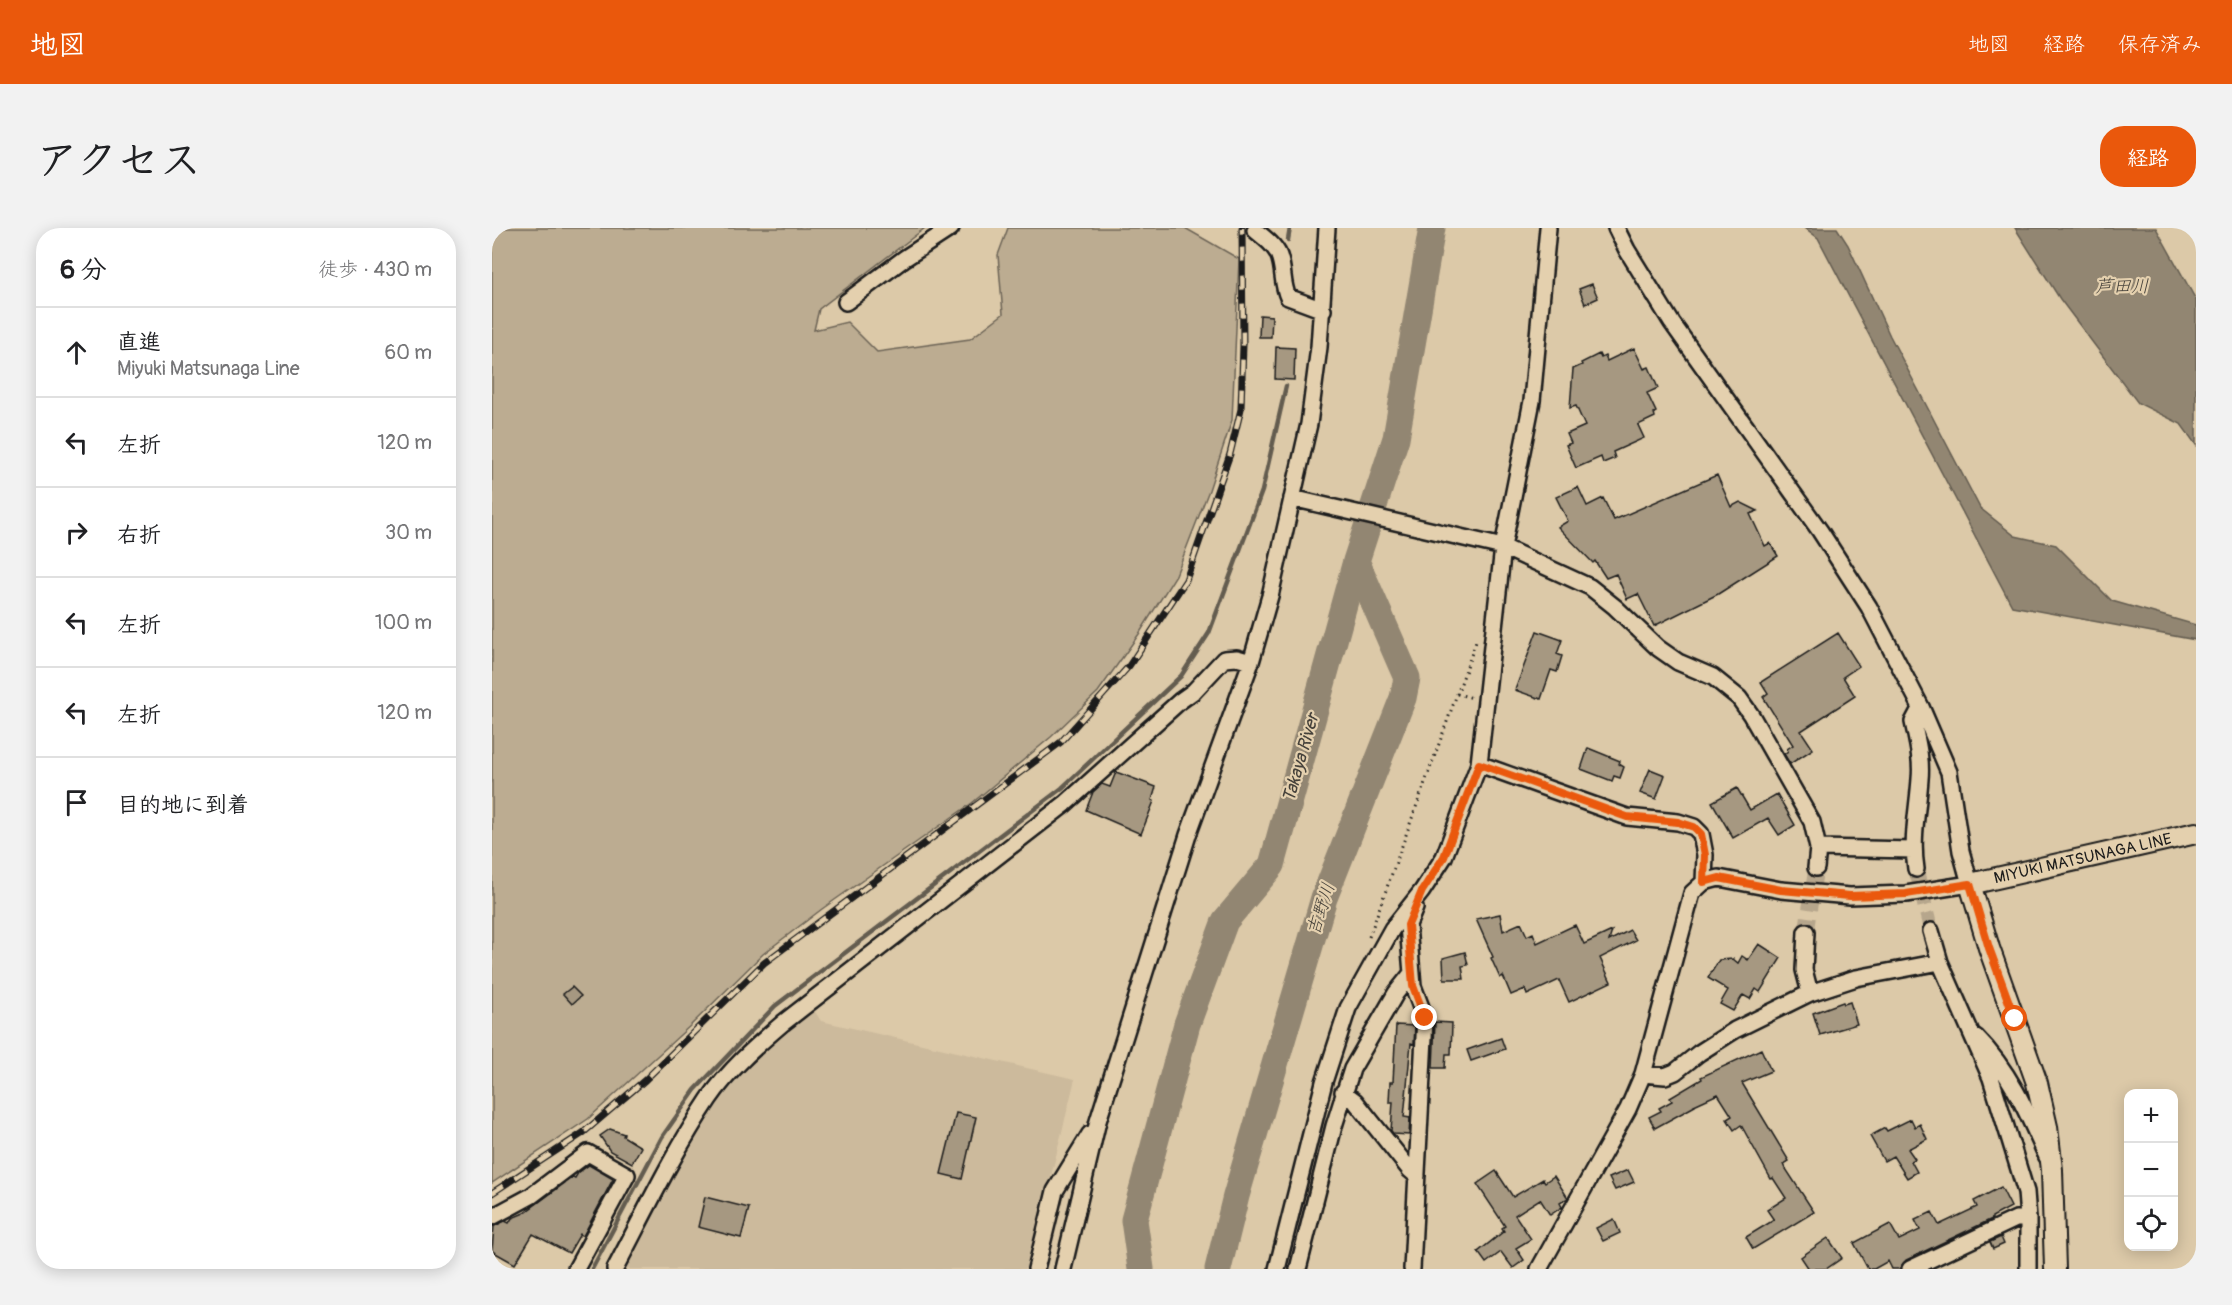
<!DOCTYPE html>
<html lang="ja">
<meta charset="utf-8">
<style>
:root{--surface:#fff;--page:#f2f2f2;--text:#202124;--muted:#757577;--line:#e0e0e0;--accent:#ea580c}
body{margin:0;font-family:Pangolin,"Klee One",sans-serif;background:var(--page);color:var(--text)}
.controls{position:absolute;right:18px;bottom:18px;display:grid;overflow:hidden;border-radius:12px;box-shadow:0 3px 15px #0003}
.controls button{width:54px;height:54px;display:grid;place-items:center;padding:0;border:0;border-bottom:2px solid var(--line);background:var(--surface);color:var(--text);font:30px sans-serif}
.stop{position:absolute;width:18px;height:18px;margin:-14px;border:4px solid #ea580c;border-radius:50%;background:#fff}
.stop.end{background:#ea580c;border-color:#fff;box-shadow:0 2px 6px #0008}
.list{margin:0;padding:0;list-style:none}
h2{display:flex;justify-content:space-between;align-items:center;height:78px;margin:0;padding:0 24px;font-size:26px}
h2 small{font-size:20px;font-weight:400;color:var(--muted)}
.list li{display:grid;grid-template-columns:39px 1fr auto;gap:18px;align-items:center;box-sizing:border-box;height:90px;padding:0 24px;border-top:2px solid var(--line)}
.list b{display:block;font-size:22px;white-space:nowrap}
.list p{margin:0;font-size:20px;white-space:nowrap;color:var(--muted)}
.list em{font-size:20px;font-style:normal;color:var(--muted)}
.icon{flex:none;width:33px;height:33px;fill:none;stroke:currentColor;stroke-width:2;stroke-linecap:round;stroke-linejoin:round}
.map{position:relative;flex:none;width:1704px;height:1041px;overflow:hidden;border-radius:24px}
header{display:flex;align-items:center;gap:36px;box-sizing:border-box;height:84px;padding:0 30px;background:var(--accent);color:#fff}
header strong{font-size:28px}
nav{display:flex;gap:33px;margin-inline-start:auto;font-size:21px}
.intro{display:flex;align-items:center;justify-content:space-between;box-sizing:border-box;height:144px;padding:0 36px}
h1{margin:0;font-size:42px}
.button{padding:15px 27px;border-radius:24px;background:var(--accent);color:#fff;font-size:21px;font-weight:700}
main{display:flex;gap:36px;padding:0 36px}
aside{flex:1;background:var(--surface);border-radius:24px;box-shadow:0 3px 15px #0003}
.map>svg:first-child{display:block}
</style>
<header>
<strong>地図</strong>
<nav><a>地図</a><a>経路</a><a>保存済み</a></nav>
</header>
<div class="intro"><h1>アクセス</h1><a class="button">経路</a></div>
<main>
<aside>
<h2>6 分<small>徒歩 · 430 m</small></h2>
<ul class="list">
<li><svg class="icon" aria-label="ahead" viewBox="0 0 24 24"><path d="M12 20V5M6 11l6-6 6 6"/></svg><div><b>直進</b><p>Miyuki Matsunaga Line</p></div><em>60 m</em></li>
<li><svg class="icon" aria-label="left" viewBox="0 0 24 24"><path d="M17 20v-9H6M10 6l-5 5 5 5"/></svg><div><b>左折</b></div><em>120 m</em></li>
<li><svg class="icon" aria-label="right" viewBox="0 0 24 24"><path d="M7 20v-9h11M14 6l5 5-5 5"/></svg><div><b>右折</b></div><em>30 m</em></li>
<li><svg class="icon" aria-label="left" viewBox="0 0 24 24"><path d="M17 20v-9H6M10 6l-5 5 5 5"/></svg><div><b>左折</b></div><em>100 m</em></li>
<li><svg class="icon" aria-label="left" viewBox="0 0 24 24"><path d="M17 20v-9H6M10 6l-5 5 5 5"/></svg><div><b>左折</b></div><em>120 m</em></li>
<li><svg class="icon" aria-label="arrive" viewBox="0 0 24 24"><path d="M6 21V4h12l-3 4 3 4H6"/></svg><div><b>目的地に到着</b></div></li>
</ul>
</aside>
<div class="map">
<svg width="1704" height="1041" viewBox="0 0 1704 1041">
<rect width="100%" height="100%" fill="#dcc9a8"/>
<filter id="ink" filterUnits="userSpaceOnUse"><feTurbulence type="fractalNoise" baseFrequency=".0167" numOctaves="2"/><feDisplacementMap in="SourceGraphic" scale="12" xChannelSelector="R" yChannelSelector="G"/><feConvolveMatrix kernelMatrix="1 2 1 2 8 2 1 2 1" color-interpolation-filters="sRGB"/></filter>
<g filter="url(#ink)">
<path fill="#ccba9c" d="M320,779l9,14 254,58 -47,190h-404l70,-134 35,-50 40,-44z"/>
<path fill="#bcac91" stroke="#6c6456" stroke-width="1.5" d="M0,0h433l-106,81 -5,21 33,-8 30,30 93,-13 33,-25 -5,-59 10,-27h177l54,31 -7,161 -23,70 -33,85 -37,59 -41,58 -47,45 -79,66 -150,106 -59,45 -72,71 -103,94 -96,64z"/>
<path fill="#928672" stroke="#635c50" stroke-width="1.5" d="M1313,0h32l11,17 42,91 90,172 35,28 41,9 56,56 84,24v15l-184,-34 -194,-368z
M1523,0h141l40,72v145l-15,-21 -43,-21 -78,-104z"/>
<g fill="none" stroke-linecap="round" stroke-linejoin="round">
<path stroke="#635c50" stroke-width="4.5" d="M796,12l2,-12
M100,1041l70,-132 33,-47 80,-84 287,-218 119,-112 28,-43 53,-142 24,-105"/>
<path stroke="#928672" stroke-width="27" d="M649,1041l-7,-49 53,-196 38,-103 47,-56 84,-304 40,-123 36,-210
M726,1041l18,-73 88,-298 79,-200 4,-20 -51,-117"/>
</g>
<path fill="#a69881" stroke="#1c1c1c" stroke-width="1.5" d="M1100,56l6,14 -13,6 -6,-15z
M768,87l12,1 -1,21h-12z
M784,119l19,1 -1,32 -19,-1z
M1142,120l10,21 5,-2 9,21 -11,5 9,19 -2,1 1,4 -17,8 6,13 -31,14 2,6 -12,5 -2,-6 -25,11 -10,-23 5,-2 -4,-9 18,-8 -9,-20 -6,2 3,-39 9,-4 -1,-2 18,-9 2,4 4,-2 2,5z
M1225,247l14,32 9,-5 18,9 -8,3 15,32 5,-3 8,13 -60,38 -64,32 -16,-32 -11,5 -11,-25 -10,4 -11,-17 -2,2 -35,-36 10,-6 -12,-24 22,-10 9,19 16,-8 11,22z
M1045,403l25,9 -5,14 5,2 -5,16 -6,-2 -10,29 -26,-9z
M1346,405l21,33 -16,11 12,19 -54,35 12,18 -23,15 -6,-10 4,-3 -1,-2 6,-4 -30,-48 5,-4 -7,-11z
M1096,520l32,13 -1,3 5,3 -4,11 -6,-2 -2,5 -31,-12z
M1158,541l15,6 -9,24 -16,-6z
M624,544l40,15 -4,13 2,1 -13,33 -55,-24 7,-18 9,-8 8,3z
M1245,560l13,22 27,-16 18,31 -16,10 -11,-17 -35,20 -21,-36z
M1008,686l3,17 18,-8 6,13 6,-3 4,10 38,-18 9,19 28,-13 -3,10 21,-11 6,10 -36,18 11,24 -42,20 -10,-22 -32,15 -2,-6 -14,6 -8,-19 -3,2 -9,-20 2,-1 -17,-38z
M1267,716l22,14 -21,34 -4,-3 -6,10 -7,-4 -10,16 -13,-7 8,-14 -20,-12 11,-18 14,-1 5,4 4,-7 6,4z
M973,724l3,13 -6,1 2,13h-20l-1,-21z
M80,759l9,9 -9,8 -9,-10z
M1351,774l1,2 6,-2 7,22 -37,11 -7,-22z
M943,794l17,1 -1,31h-5l-1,14h-12z
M904,797l19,1 -1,18 -3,-1 -7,74 6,1 -1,17 -15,-1 -3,-3 2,-29h-4l1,-20h3z
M1009,810l4,11 -34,12 -4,-11z
M1269,821l10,22 -29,12 47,78 -5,3 2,5 28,43 -61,37 -7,-12 28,-17 -7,-10 19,-12 -13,-20 -2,1 -30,-54 -7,5 -7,-11 5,-3 -14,-22 -24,11 1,1 -40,22 -6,-11 12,-6 -2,-3 13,-7 -2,-3 32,-19 -1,-2z
M464,885l20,4 -14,62 -21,-5z
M1419,891l4,8 5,-3 7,15 -19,10 7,10 -4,2 6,11 -10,6 -14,-22 -9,5 -14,-25 15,-8 2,3z
M118,901l14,5 -1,2 18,11 -9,16 -22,-12 -10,-15z
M97,937l24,14 -30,57 -3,-2 -11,19 -36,-19 -18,30 -23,-13 2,-25 11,-5 4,2 3,-5 12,-5 49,-36 2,1 3,-5z
M1136,942l6,12 -19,8 -6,-12z
M1004,943l17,26 30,-18 2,3 9,-6 14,22 -8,5 2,4 -12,8 -10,-16 -25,16 16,24 -15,9 8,12 -11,8 -12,-16 -15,11 -8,-11 26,-21 -2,-3 3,-2 -28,-42z
M1509,959l10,20 -19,10v2l-86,41 -7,9h-7l-4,-8 -14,8h-6l-14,-26 36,-19 9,16 21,-10 -5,-10 17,-8 7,13 38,-18 -3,-6z
M213,969l44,11 -8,30 -43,-11z
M1122,991l6,14 -17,8 -7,-13z
M1509,1009l3,7 -11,5 -3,-7z
M1336,1010l14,20 -16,11h-17l-8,-12z"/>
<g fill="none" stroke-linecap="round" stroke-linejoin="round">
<path stroke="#b6a68c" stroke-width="15" stroke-dasharray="15 8" stroke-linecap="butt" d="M1424,641l15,62
M1314,704l10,-64"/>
<g stroke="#1c1c1c" stroke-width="20">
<path id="minor" d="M763,2c9,8 22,16 25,29 4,13 2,25 8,38l35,13
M354,74l59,-44 46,-30
M800,270l211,49 87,40 25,20 43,41 20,14 35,15 26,21 12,17 61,107 6,26 -2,20
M987,536l148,53 51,5 16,5 7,7 4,21 -1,27
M1326,620l95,2
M1424,641c-5,-31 2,-60 4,-90 2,-20 -3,-38 -7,-57l8,-15
M1439,703l9,31 51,116 35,114 2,26v51
M1314,704l-2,38 6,23
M1484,809c34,34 52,77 71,120
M1151,846l22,2 10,-4 24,-19 36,-23 75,-37 46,-15 84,-16
M851,864l12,9 55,69 7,6
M0,989l39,-21 57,-43 39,22 -51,94
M123,1041c30,-57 58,-116 94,-170 19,-28 47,-53 74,-76l282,-219 115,-103 14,-10 30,-32 13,-1 14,4
M544,1041l19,-78 35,-57
M571,1041l35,-148 90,-286 63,-173 19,-66 39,-172 10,-77 8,-119
M785,1041l47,-187 24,-74 44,-79 30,-38 22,-34 35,-93 24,-217 29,-146 16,-173
M806,1041l36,-143 18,-57 44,-76 16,-20
M920,1041l13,-251 -12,-32 -5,-61 7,-17
M1047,1041l89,-160 15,-35 49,-181 12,-11 15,-4 62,12 69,6 56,-2 64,-10 -9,-33 -12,-79 -28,-65 -52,-100 -49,-76 -148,-208 -45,-73 -11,-22
M1418,1041l106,-50 12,-1"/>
</g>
<g stroke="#1c1c1c" stroke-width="24">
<g id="major">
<path id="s1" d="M1563,1041l-3,-99 -5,-43 -10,-44 -48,-135 -19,-64 226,-51"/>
</g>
</g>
<path stroke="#1c1c1c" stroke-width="3" stroke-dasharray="1.5 4.5" stroke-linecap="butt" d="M965,466l16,4
M877,709l108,-298"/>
<use href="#minor" stroke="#e4d0ae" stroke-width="15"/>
<use href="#major" stroke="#e4d0ae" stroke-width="20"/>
<g stroke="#1c1c1c" stroke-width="7">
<path id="rail" d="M0,965l91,-60 62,-53 119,-117 297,-221 68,-76 57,-86 44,-126 11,-45 2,-64 -1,-117"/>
</g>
<use href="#rail" stroke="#e4d0ae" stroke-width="4.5" stroke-dasharray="14" stroke-linecap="butt"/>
</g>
</g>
<g fill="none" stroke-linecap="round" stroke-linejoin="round" filter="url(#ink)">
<path stroke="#ea580c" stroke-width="8" d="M933,790l-12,-32 -5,-61 14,-34 22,-34 35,-93 148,53 51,5 16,5 7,7 4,21 -1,27 15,-4 62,12 69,6 56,-2 64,-10 19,64 26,71"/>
</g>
<g text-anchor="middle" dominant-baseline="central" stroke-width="4.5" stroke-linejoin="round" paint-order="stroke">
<g font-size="16" fill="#1c1c1c" stroke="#e4d0ae">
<text stroke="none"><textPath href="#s1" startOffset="513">MIYUKI MATSUNAGA LINE</textPath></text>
</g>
<g font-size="18" font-style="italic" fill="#45413a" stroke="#e4d0ae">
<text x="1630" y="58">芦田川</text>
<text transform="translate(809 530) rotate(-74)">Takaya River</text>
<text transform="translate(829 681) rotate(-72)">吉野川</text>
</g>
</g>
</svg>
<div class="controls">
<button>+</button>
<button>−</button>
<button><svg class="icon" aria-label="locate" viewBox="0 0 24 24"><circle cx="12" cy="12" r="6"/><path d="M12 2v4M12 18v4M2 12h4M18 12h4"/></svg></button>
</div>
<div class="stop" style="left:1523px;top:791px"></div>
<div class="stop end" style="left:933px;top:790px"></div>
</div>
</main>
